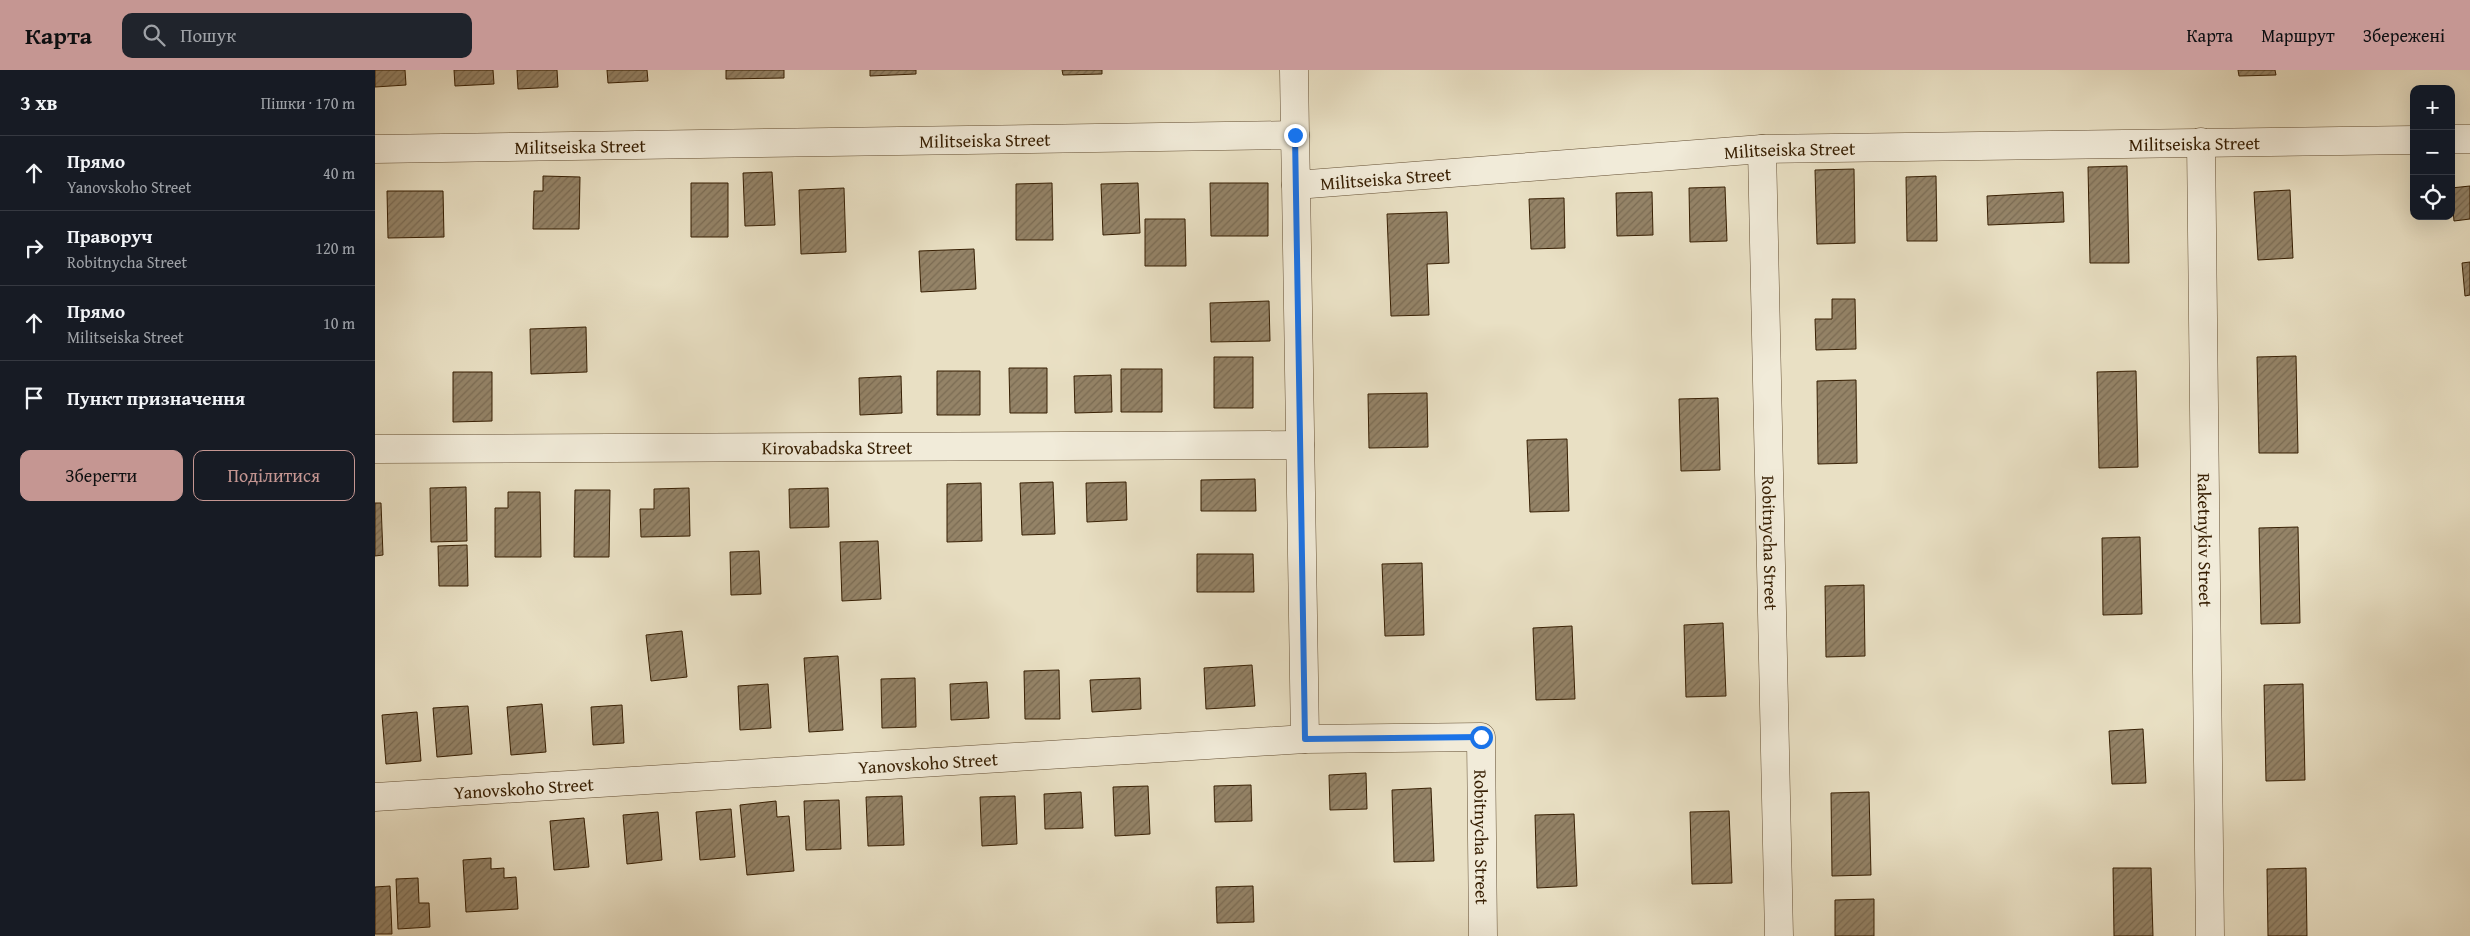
<!DOCTYPE html>
<html lang="uk">
<meta charset="utf-8">
<style>
:root{--surface:#171b24;--page:#20242c;--text:#f1f3f6;--muted:#9ea1a6;--line:#363941;--accent:#c59692}
body{margin:0;font-family:"Gentium Book Plus",serif;background:var(--page);color:var(--text)}
.controls{position:absolute;right:15px;top:15px;display:grid;overflow:hidden;border-radius:10px;box-shadow:0 5px 20px #0002}
.controls button{width:45px;height:45px;display:grid;place-items:center;padding:0;border:0;border-bottom:1px solid var(--line);background:var(--surface);color:var(--text);font:25px sans-serif}
.stop{position:absolute;width:15px;height:15px;margin:-11px;border:4px solid #1a73e8;border-radius:50%;background:#fff}
.stop.end{background:#1a73e8;border-color:#fff;box-shadow:0 1px 5px #0008}
.list{margin:0;padding:0;list-style:none}
h2{display:flex;justify-content:space-between;align-items:center;height:65px;margin:0;padding:0 20px;font-size:21px}
h2 small{font-size:16px;font-weight:400;color:var(--muted)}
.list li{display:grid;grid-template-columns:32px 1fr auto;gap:15px;align-items:center;box-sizing:border-box;height:75px;padding:0 20px;border-top:1px solid var(--line)}
.list b{display:block;font-size:19px;white-space:nowrap}
.list p{margin:0;font-size:16px;white-space:nowrap;color:var(--muted)}
.list em{font-size:16px;font-style:normal;color:var(--muted)}
.actions{display:flex;gap:10px;padding:15px 20px}
.actions a{flex:1;padding:11px 0;border:1px solid var(--accent);border-radius:10px;text-align:center;font-size:18px;color:var(--accent)}
.actions .main{background:var(--accent);color:#111}
.icon{flex:none;width:28px;height:28px;fill:none;stroke:currentColor;stroke-width:2;stroke-linecap:round;stroke-linejoin:round}
.map{position:relative;flex:none;width:2095px;height:866px;overflow:hidden}
header{display:flex;align-items:center;gap:30px;box-sizing:border-box;height:70px;padding:0 25px;background:var(--accent);color:#111}
header strong{font-size:24px}
nav{display:flex;gap:28px;margin-inline-start:auto;font-size:18px}
.search{width:350px;height:45px;background:var(--page);display:flex;align-items:center;gap:12px;box-sizing:border-box;padding:0 18px;border-radius:10px;color:var(--muted);font-size:19px}
main{display:flex}
aside{flex:1;background:var(--surface)}
.map>svg:first-child{display:block}
</style>
<header>
<strong>Карта</strong>
<div class="search"><svg class="icon" aria-label="search" viewBox="0 0 24 24"><circle cx="10" cy="10" r="6"/><path d="M15 15l6 6"/></svg>Пошук</div>
<nav><a>Карта</a><a>Маршрут</a><a>Збережені</a></nav>
</header>
<main>
<aside>
<h2>3 хв<small>Пішки · 170 m</small></h2>
<ul class="list">
<li><svg class="icon" aria-label="ahead" viewBox="0 0 24 24"><path d="M12 20V5M6 11l6-6 6 6"/></svg><div><b>Прямо</b><p>Yanovskoho Street</p></div><em>40 m</em></li>
<li><svg class="icon" aria-label="right" viewBox="0 0 24 24"><path d="M7 20v-9h11M14 6l5 5-5 5"/></svg><div><b>Праворуч</b><p>Robitnycha Street</p></div><em>120 m</em></li>
<li><svg class="icon" aria-label="ahead" viewBox="0 0 24 24"><path d="M12 20V5M6 11l6-6 6 6"/></svg><div><b>Прямо</b><p>Militseiska Street</p></div><em>10 m</em></li>
<li><svg class="icon" aria-label="arrive" viewBox="0 0 24 24"><path d="M6 21V4h12l-3 4 3 4H6"/></svg><div><b>Пункт призначення</b></div></li>
</ul>
<div class="actions"><a class="main">Зберегти</a><a>Поділитися</a></div>
</aside>
<div class="map">
<svg width="2095" height="866" viewBox="0 0 2095 866">
<defs>
<pattern id="building-hatch" width="6" height="6" patternUnits="userSpaceOnUse" patternTransform="scale(1.25)"><rect width="6" height="6" fill="#948367"/><path d="M-1 1l2-2M0 6l6-6M5 7l2-2" fill="none" stroke="#7a6b53"/></pattern>
</defs>
<rect width="100%" height="100%" fill="#e9e0c4"/>
<filter id="stains"><feTurbulence type="fractalNoise" baseFrequency=".004" numOctaves="4"/><feColorMatrix values="0 0 0 0 .2 0 0 0 0 .09 0 0 0 0 .02 0 0 0 .5 -.17"/></filter>
<radialGradient id="worn" r=".72"><stop offset=".6" stop-color="#630" stop-opacity="0"/><stop offset="1" stop-color="#630" stop-opacity=".3"/></radialGradient>
<path fill="url(#building-hatch)" stroke="#371f03" d="M0,0h30l1,15 -31,2z
M79,0h39l1,14 -39,2z
M142,0h40l1,17 -40,2z
M232,0h40l1,11 -40,2z
M351,0h58v8l-58,1z
M495,0h46v4l-46,2z
M687,0h40v4l-39,1z
M1863,0h37l1,5 -37,1z
M1752,96l2,97h-39l-2,-96z
M1479,99l1,74 -38,1 -2,-74z
M397,102l3,53 -30,1 -2,-53z
M168,106l37,1 -1,52h-46l1,-38h9z
M1561,106l1,65h-30l-1,-64z
M316,113h37v54h-37z
M677,113l1,57h-37v-56z
M763,113l2,50 -37,2 -2,-51z
M835,113h58v53h-57z
M2095,116v33l-16,2 -3,-33z
M1350,117l2,54 -37,1 -1,-54z
M469,118l2,64 -45,2 -2,-64z
M1915,120l3,68 -35,2 -4,-68z
M12,121h56l1,46 -56,1z
M1277,122l1,43 -36,1 -1,-43z
M1688,122l1,30 -76,3 -1,-29z
M1189,128l1,50 -34,1 -2,-50z
M1072,142l2,51 -22,1 2,51 -38,1 -4,-102z
M770,149h40l1,47h-41z
M599,179l2,40 -55,3 -2,-41z
M2095,192v33l-5,1 -3,-33z
M1457,229h23l1,50 -40,1 -1,-31h17z
M894,231l1,40 -59,1 -1,-39z
M211,257l1,45 -56,2 -1,-45z
M1921,286l2,97h-39l-2,-96z
M839,287h39v51h-39z
M634,298h38v45h-37z
M746,299h41v43h-41z
M562,301h43v44h-43z
M1761,301l2,96 -39,1 -2,-96z
M78,302h39v49l-39,1z
M736,305l1,37 -37,1 -1,-37z
M526,306l1,37 -42,2 -1,-37z
M1481,310l1,83 -39,1 -1,-83z
M1052,323l1,54 -59,1 -1,-54z
M1343,328l2,72 -39,1 -2,-72z
M1192,369l2,72 -39,1 -3,-72z
M880,409l1,32h-55v-31z
M678,412l2,52 -33,1 -2,-52z
M751,412l1,38 -40,2 -1,-39z
M606,413l1,58 -35,1v-58z
M91,417l1,54 -36,1 -1,-54z
M314,418l1,48 -49,1 -1,-28h14v-20z
M453,418l1,39 -39,1 -1,-39z
M200,420h35l-1,67h-35z
M133,422h32l1,65h-46v-49h13z
M0,433h6l2,52 -8,1z
M1923,457l2,96 -39,1 -2,-96z
M1765,467l2,77 -39,1 -1,-77z
M503,471l3,58 -39,2 -2,-59z
M92,475l1,41h-29l-1,-40z
M384,481l2,43 -30,1 -1,-43z
M822,484h56l1,38h-57z
M1047,493l2,72 -39,1 -3,-72z
M1489,515l1,71 -39,1 -1,-71z
M1348,553l3,73 -40,1 -2,-72z
M1197,556l3,73 -39,1 -3,-72z
M307,561l5,46 -36,4 -5,-46z
M463,586l5,74 -34,2 -5,-74z
M877,595l3,41 -49,3 -2,-41z
M684,600l1,49h-35l-1,-48z
M540,608l1,49 -34,1 -1,-49z
M765,608l1,31 -49,3 -2,-32z
M612,612l2,36 -38,2 -1,-36z
M393,614l3,44 -31,2 -2,-44z
M1928,614l2,96 -39,1 -2,-96z
M167,634l4,48 -35,3 -4,-48z
M247,635l2,38 -31,2 -2,-38z
M93,636l4,48 -35,3 -4,-49z
M42,642l4,49 -35,3 -4,-49z
M1768,659l3,54 -34,1 -3,-53z
M991,703l1,36 -37,1 -1,-35z
M876,715l1,36 -37,1 -1,-36z
M773,716l2,48 -35,2 -2,-49z
M1056,718l3,73 -40,1 -2,-72z
M706,722l2,36 -38,1 -1,-35z
M1494,722l2,83 -39,1 -1,-83z
M527,726l2,49 -36,1 -2,-49z
M640,726l2,48 -35,2 -2,-49z
M464,730l2,49 -35,1 -2,-49z
M401,731l1,16 12,-1 5,55 -47,4 -7,-70z
M356,739l4,48 -35,3 -4,-48z
M1354,741l3,72 -40,1 -2,-72z
M283,742l4,48 -35,4 -4,-49z
M1199,744l3,72 -40,2 -2,-73z
M209,748l5,49 -35,3 -4,-49z
M116,788v11l13,-1v10l12,-1 2,32 -52,3 -3,-52z
M1738,798h38l2,68h-39z
M1931,798l1,68h-39l-1,-67z
M43,808l1,25h10l1,24 -32,2 -2,-50z
M15,816l2,48h-17v-47z
M878,816l1,36 -37,1 -1,-36z
M1499,829v37h-39v-36z"/>
<g fill="none" stroke-linecap="round" stroke-linejoin="round">
<g stroke="#644f33" stroke-width="29">
<g id="minor">
<path d="M919,0l1,65"/>
<path d="M2076,69h19"/>
<path id="s1" d="M1826,72l9,794"/>
<path id="s2" d="M0,79l920,-14 1,50 466,-36 652,-9"/>
<path id="s3" d="M1387,79l17,787"/>
<path d="M921,115l9,554"/>
<path id="s4" d="M0,379l925,-4"/>
<path id="s5" d="M0,727l930,-58 176,-2 2,199"/>
</g>
</g>
<use href="#minor" stroke="#f1ebd9" stroke-width="28"/>
</g>
<g fill="none" stroke-linecap="round" stroke-linejoin="round">
<path stroke="#1a73e8" stroke-width="6" d="M920,65l10,604 176,-2"/>
</g>
<g text-anchor="middle" dominant-baseline="central" stroke-width="4" stroke-linejoin="round" paint-order="stroke">
<g font-size="18" fill="#371f03" stroke="#f1ebd9">
<text stroke="none"><textPath href="#s2" startOffset="610">Militseiska Street</textPath></text>
<text stroke="none"><textPath href="#s2" startOffset="1870">Militseiska Street</textPath></text>
<text stroke="none"><textPath href="#s2" startOffset="205">Militseiska Street</textPath></text>
<text stroke="none"><textPath href="#s2" startOffset="1465">Militseiska Street</textPath></text>
<text stroke="none"><textPath href="#s2" startOffset="1060">Militseiska Street</textPath></text>
<text stroke="none"><textPath href="#s4" startOffset="462">Kirovabadska Street</textPath></text>
<text stroke="none"><textPath href="#s1" startOffset="398">Raketnykiv Street</textPath></text>
<text stroke="none"><textPath href="#s3" startOffset="394">Robitnycha Street</textPath></text>
<text stroke="none"><textPath href="#s5" startOffset="554">Yanovskoho Street</textPath></text>
<text stroke="none"><textPath href="#s5" startOffset="149">Yanovskoho Street</textPath></text>
<text stroke="none"><textPath href="#s5" startOffset="1208">Robitnycha Street</textPath></text>
</g>
</g>
<rect width="100%" height="100%" filter="url(#stains)"/>
<rect width="100%" height="100%" fill="url(#worn)"/>
</svg>
<div class="controls">
<button>+</button>
<button>−</button>
<button><svg class="icon" aria-label="locate" viewBox="0 0 24 24"><circle cx="12" cy="12" r="6"/><path d="M12 2v4M12 18v4M2 12h4M18 12h4"/></svg></button>
</div>
<div class="stop" style="left:1106px;top:667px"></div>
<div class="stop end" style="left:920px;top:65px"></div>
</div>
</main>
